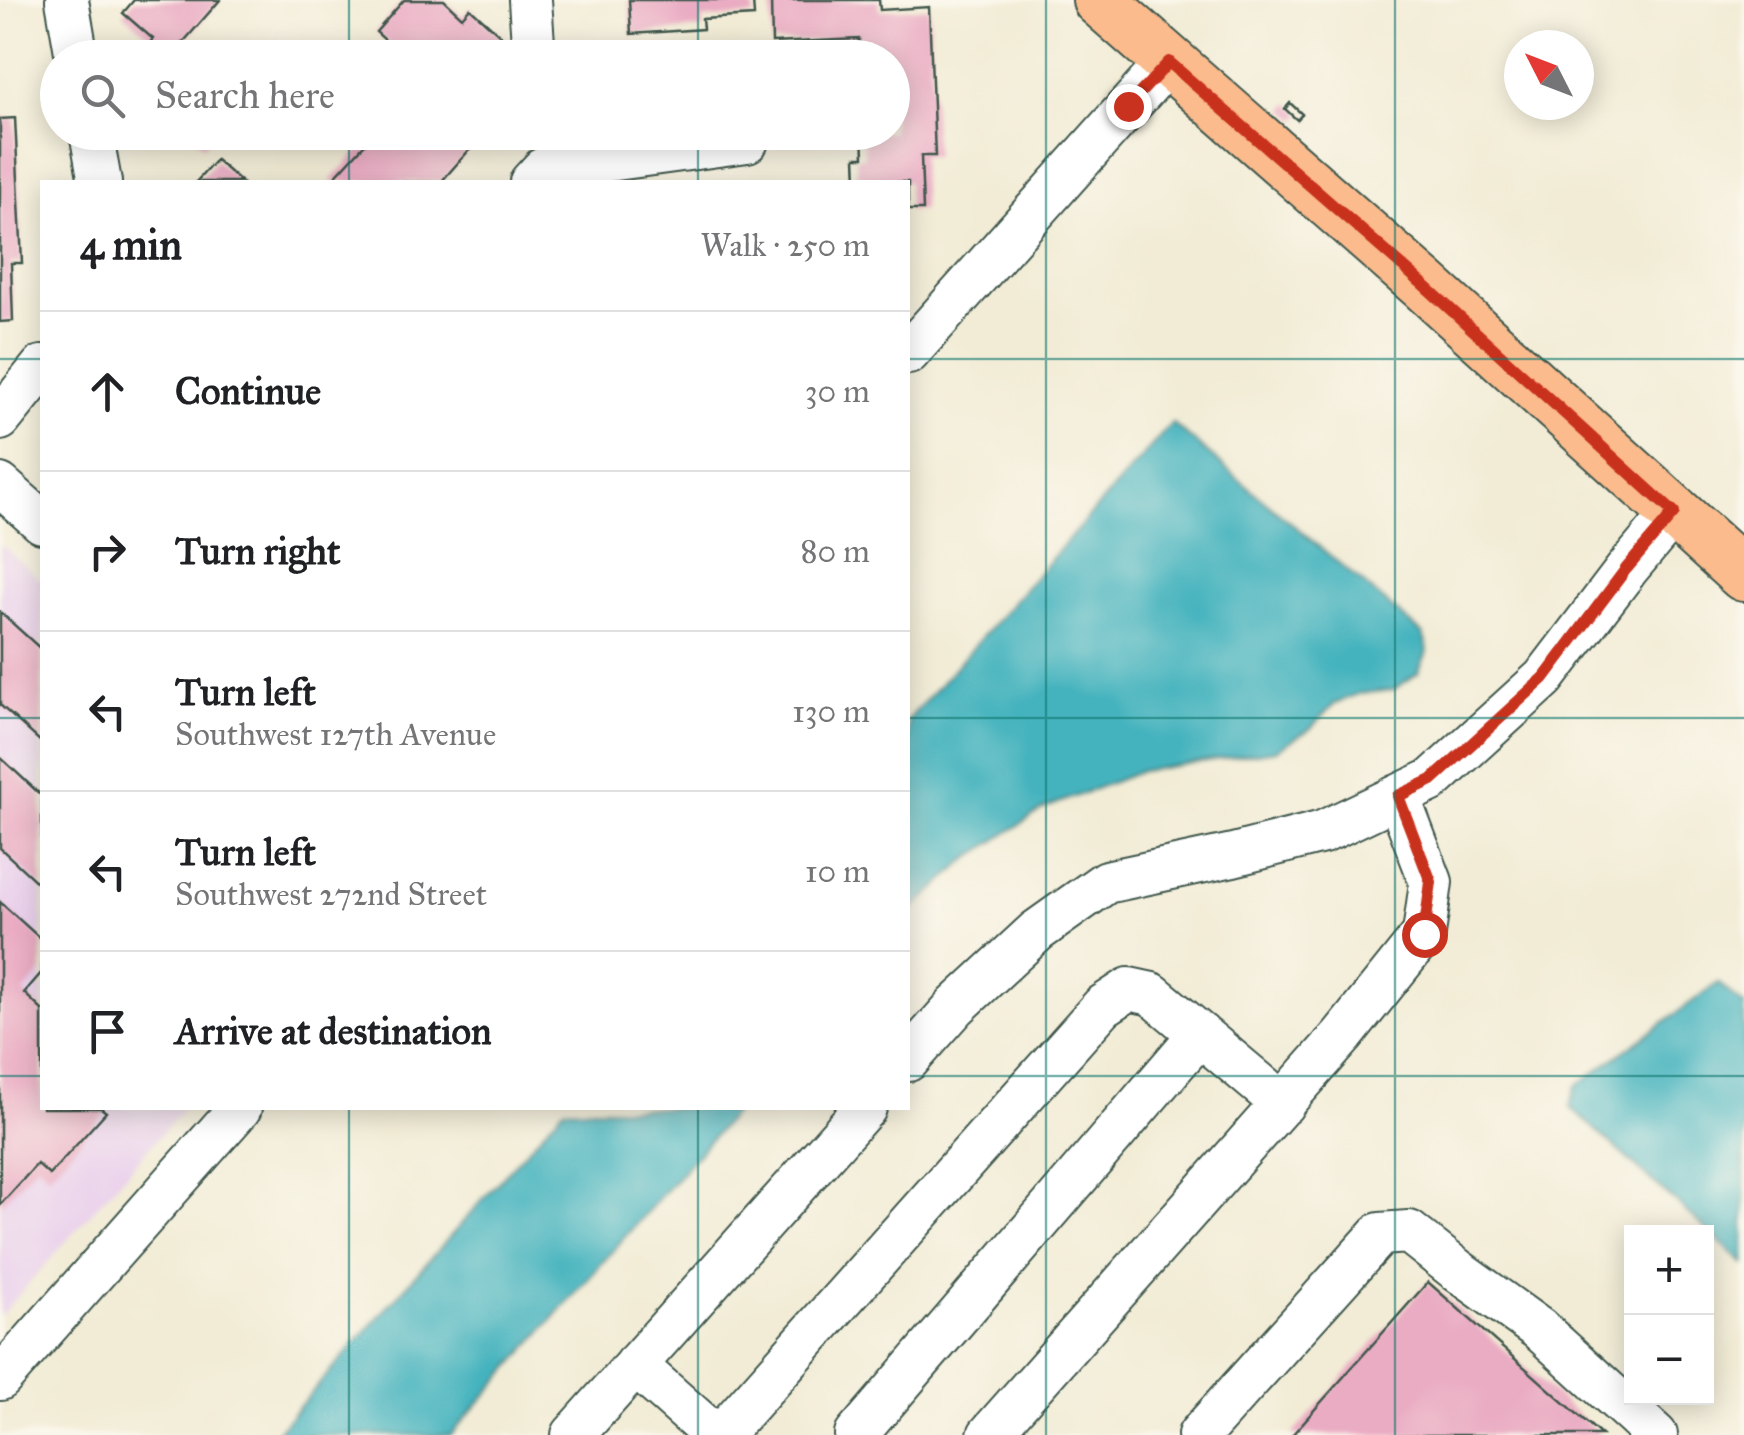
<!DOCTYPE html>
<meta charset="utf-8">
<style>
:root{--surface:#fff;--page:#f2f2f2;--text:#202124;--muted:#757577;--line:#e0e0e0}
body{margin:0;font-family:"IM FELL Great Primer",serif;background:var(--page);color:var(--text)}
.controls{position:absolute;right:30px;bottom:30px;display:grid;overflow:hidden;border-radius:0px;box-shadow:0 5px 25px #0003}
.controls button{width:90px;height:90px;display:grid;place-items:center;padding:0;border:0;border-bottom:2px solid var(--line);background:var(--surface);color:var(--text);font:50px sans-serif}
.compass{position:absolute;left:1504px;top:30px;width:90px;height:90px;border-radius:50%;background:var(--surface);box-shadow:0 5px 25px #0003;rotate:312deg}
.stop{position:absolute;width:30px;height:30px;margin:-22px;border:8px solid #c8321e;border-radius:50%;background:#fff}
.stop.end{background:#c8321e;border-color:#fff;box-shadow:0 2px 10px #0008}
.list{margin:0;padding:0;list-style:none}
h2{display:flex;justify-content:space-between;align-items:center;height:130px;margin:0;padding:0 40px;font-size:42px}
h2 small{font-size:32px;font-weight:400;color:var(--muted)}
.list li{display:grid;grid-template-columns:65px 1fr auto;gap:30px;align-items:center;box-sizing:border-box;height:160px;padding:0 40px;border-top:2px solid var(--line)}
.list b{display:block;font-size:38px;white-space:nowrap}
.list p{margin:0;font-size:32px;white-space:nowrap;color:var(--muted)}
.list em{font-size:32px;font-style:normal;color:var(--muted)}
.icon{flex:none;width:55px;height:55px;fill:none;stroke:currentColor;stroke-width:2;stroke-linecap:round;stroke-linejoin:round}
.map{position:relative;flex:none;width:1744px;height:1435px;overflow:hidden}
.search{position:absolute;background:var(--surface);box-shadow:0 5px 25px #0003;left:40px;top:40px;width:870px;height:110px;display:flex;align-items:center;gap:25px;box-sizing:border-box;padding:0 35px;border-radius:55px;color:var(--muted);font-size:38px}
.panel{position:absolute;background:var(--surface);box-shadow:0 5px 25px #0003;left:40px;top:180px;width:870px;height:930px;border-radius:0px}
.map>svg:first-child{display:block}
</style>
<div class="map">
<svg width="1744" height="1435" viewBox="0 0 1744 1435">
<rect width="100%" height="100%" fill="#fbf7ec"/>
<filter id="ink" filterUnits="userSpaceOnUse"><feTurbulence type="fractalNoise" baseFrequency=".01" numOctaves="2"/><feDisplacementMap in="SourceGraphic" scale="20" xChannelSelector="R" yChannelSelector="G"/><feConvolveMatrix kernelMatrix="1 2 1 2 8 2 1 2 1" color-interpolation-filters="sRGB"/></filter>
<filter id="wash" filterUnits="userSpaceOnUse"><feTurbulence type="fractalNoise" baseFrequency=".0048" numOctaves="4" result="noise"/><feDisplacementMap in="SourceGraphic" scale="40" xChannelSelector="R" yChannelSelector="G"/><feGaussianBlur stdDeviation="2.25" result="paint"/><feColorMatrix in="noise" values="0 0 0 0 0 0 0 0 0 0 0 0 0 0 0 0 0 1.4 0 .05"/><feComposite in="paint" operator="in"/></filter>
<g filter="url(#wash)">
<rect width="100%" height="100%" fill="#f2ecd6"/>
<path fill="#ead1ec" d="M0,544l42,37v527h142l-184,208z"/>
<path fill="#44b3be" stroke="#327879" stroke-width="2.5" d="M1172,423l251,211 5,16 -10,23 -25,17 -35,4 -23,9 -25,26 -34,21 -135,21 -98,38 -79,53 -56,52v-194z
M1718,983l26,22v259l-174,-157 6,-21z
M564,1108h174l-287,327h-177z"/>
<g id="blocks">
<path fill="#eaacc3" d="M134,0h86l-41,47 13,11h-55l16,-19 -30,-26z
M404,0h40l18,17 8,-9 40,36 -12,14h-93l-29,-26z
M629,0h124l1,16 -52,3 1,10 -72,5z
M771,0h108l1,10 49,-3 6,149h-14l2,54h-15v-28h-51l-1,-25h8l-1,-25h29v-74h-32l-1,-19 -87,4z
M1290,103l12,11 -5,6 -12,-11z
M15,118l7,145h-11l2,58 -13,1v-203z
M190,132h25l-11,13z
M393,132h92l-44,50h-111l44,-48 10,9z
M216,160l25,22h-45z
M0,612l42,38v93l-42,-38z
M0,757l42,39v91l-42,-39z
M0,902l42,38v32l-18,21 18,17v98h59l5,4 -57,63 -12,-11 -37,41z
M1428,1282l173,153h-309z"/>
</g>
</g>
<g filter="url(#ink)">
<use href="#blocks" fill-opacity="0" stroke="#3f574c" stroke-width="2.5"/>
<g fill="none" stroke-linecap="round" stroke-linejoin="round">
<g stroke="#3f574c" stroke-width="46">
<path id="minor" d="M67,0l10,58
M530,0l4,58
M91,132l9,50
M531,182l12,-13 204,-28
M908,353l261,-292
M0,419l42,-52
M0,485l42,37
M908,1060l48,-54 81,-75 69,-49 127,-27 90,-23 109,-52 112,-102 83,-109 47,-56
M635,1365l79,70
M0,1379l240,-271
M573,1435l292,-327
M721,1435l382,-429 26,-17 23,5 131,110
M856,1435l344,-401
M989,1435l354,-400 81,-101 7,-52 -33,-86
M1199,1435l181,-201 29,-2 48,38 82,59 117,106"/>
</g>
<g stroke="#3f574c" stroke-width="56">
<path id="major" d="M1099,0l326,286 319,289"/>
</g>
<use href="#minor" stroke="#fff" stroke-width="42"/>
<use href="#major" stroke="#fbbb8d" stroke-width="52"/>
</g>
</g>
<g fill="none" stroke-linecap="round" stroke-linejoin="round" filter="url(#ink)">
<path stroke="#c8321e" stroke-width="12" d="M1128,106l41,-44 256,224 249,227 -48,56 -82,109 -112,102 -34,16 33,86 -7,52"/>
</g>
<path fill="none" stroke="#0f766e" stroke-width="2.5" stroke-opacity="0.55" d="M349,0v58M698,0v58M1046,0v1435M1395,0v1435M349,132v50M698,132v50M0,359h42M908,359h836M0,718h42M908,718h836M0,1076h42M908,1076h836M349,1108v327M698,1108v327"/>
</svg>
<div class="controls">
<button>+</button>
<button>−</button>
</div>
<svg class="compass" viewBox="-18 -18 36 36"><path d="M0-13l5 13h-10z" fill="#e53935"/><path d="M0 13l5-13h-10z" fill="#757577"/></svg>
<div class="stop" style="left:1424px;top:934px"></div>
<div class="stop end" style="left:1128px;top:106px"></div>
<div class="search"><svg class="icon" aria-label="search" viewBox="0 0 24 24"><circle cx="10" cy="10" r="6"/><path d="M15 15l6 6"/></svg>Search here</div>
<section class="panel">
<h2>4 min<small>Walk · 250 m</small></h2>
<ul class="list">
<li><svg class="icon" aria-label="ahead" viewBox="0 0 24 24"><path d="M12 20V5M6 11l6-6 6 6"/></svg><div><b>Continue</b></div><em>30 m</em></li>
<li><svg class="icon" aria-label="right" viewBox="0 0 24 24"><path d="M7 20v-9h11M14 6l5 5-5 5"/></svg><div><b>Turn right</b></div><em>80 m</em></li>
<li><svg class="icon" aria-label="left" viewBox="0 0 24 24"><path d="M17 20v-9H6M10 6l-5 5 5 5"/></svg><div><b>Turn left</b><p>Southwest 127th Avenue</p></div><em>130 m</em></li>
<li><svg class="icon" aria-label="left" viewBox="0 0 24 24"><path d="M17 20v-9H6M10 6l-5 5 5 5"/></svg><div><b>Turn left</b><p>Southwest 272nd Street</p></div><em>10 m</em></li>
<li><svg class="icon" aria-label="arrive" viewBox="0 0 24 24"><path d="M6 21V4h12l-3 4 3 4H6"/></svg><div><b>Arrive at destination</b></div></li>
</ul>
</section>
</div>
